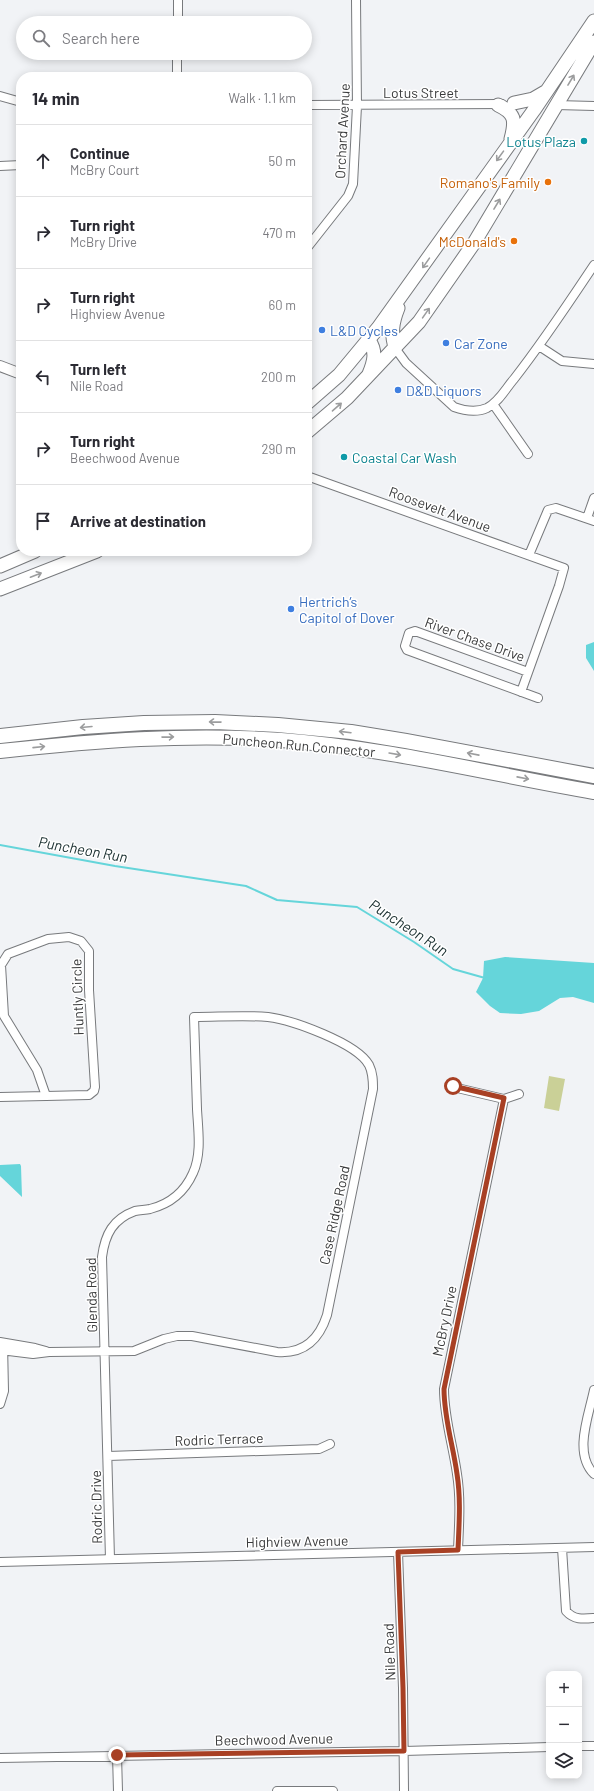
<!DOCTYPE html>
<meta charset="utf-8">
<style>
:root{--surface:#fff;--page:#f2f2f3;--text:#2b2b33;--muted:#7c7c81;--line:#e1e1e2}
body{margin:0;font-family:Barlow,sans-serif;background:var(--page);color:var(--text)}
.controls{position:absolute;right:12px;bottom:12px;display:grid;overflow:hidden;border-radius:8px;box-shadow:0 2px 10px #0003}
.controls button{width:36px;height:36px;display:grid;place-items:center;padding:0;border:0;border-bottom:1px solid var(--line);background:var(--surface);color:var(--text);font:20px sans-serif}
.stop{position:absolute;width:12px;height:12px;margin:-9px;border:3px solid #a84024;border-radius:50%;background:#fff}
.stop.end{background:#a84024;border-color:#fff;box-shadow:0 1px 4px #0008}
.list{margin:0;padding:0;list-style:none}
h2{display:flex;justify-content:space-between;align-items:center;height:52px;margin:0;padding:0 16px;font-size:17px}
h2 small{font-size:13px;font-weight:400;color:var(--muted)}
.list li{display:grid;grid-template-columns:26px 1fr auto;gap:12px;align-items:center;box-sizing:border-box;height:72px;padding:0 16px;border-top:1px solid var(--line)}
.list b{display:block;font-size:15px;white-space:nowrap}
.list p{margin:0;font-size:13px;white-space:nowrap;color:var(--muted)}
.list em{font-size:13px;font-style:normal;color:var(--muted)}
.icon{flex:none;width:22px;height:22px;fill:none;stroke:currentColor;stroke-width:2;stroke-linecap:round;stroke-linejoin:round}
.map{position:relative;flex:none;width:594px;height:1791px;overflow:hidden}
.search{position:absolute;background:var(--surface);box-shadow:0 2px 10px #0003;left:16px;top:16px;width:296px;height:44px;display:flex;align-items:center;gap:10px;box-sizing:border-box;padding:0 14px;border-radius:22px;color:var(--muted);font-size:15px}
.panel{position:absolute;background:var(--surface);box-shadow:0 2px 10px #0003;left:16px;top:72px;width:296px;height:484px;border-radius:16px}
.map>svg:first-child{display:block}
</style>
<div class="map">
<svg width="594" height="1791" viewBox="0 0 594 1791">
<rect width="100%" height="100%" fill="#f1f3f6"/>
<path fill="#cad097" d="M549,1076l16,3 -6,32 -15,-3z"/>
<path fill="#65d5da" d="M594,642v29l-8,-13v-13z
M505,957l89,6v40l-21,-6 -13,1 -21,13 -18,3 -21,-1 -10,-7 -14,-14 7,-14 1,-17z
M20,1164l1,2 1,31 -22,-21v-11z"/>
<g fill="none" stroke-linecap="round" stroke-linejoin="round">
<path stroke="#65d5da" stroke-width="2" d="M0,845l115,21 131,20 31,14 80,7 57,35 39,27 32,9"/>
<g stroke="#787a7d" stroke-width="10">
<path id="minor" d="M178,23v-23
M177,77v-24
M0,96l21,6
M307,105l195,-1
M556,105l38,1
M0,166l21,-1
M307,248l41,-52 5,-12 4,-78 -1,-106
M539,346l23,15 32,3
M395,348l11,15 48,44c11,4 22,6 33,1 12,-6 19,-20 27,-29 29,-37 54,-75 80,-114
M493,404l35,50
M307,476l257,92 -5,18 -38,106
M587,518l7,-20
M529,555l19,-45 8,-2 38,13
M528,672l-113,-41 -6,2 -4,13 2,4 131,48
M69,937l12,4 8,10v39l6,97 -1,4 -5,4 -43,1 -9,-26 -33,-54 -3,-51 7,-11 40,-15z
M453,1087l51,12 15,-5
M0,1097l46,-1
M0,1342l35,6 11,3
M0,1350l33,4 16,-2 85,-1 30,-12 13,-3h15l85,16c26,2 42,-12 50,-37l46,-226c0,-8 0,-16 -4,-24 -12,-22 -77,-45 -101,-48 -24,-2 -50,0 -74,0 1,31 2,62 3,92 1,20 5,45 -4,64 -8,18 -23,31 -43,36 -5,1 -10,1 -15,2 -22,8 -30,23 -33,46l8,302
M594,1390c-5,25 -21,63 0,84
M0,1404l4,-13 -1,-48
M108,1456l211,-7 11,-5
M562,1548l4,63c8,9 17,8 28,7
M458,1550c1,-25 3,-51 -1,-76 -4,-29 -13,-56 -13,-85l60,-290
M398,1552l5,136 1,103
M0,1562l594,-15
M579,1746h15
M117,1755l1,36
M0,1758l404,-7 145,-4
M277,1791h56"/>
</g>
<g stroke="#787a7d" stroke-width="12">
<path id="tertiary" d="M0,366l21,8"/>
</g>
<g stroke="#787a7d" stroke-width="15">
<path id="trunk" d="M514,103l19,-4 12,-7
M498,105c17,8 18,15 13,34
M395,348c-4,-15 -3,-25 3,-40
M369,374c5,-12 8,-22 0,-34
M307,403l32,-28 39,-47 156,-218 60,-89
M307,432l40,-34 72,-76 55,-79 120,-201
M0,566l35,-15
M0,589l97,-38"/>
</g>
<g stroke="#787a7d" stroke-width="16">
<path id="motorway" d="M0,736l83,-9 61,-4 71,-1 63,3 73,7 55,9 188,35
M0,751c94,-10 186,-18 281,-11 106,8 209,34 313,52"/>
</g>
<use href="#minor" stroke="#fff" stroke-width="8"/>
<use href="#tertiary" stroke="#fff" stroke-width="10"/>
<use href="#trunk" stroke="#fff" stroke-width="13"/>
<use href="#motorway" stroke="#fff" stroke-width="14"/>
</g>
<defs><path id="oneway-shaft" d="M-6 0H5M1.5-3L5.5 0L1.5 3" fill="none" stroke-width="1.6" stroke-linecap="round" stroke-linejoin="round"/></defs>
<g stroke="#9c9d9e">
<use href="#oneway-shaft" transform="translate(571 80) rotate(-59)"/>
<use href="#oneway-shaft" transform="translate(500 156) rotate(126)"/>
<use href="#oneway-shaft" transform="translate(497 204) rotate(-59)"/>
<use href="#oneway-shaft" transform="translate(426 263) rotate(125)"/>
<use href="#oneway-shaft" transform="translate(426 313) rotate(-55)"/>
<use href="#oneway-shaft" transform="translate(337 407) rotate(-41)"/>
<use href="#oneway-shaft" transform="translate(36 575) rotate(-21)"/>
<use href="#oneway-shaft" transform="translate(215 722) rotate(-179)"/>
<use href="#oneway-shaft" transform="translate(86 727) rotate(175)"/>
<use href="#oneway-shaft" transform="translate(345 732) rotate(-173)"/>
<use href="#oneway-shaft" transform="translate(168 737) rotate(-1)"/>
<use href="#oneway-shaft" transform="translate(39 747) rotate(-6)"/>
<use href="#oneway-shaft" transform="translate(395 754) rotate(10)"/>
<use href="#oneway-shaft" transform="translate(473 754) rotate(-169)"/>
<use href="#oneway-shaft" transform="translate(523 778) rotate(11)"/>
</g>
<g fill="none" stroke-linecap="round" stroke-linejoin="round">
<path stroke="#a84024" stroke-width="5" d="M117,1755l287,-4 -1,-63 -5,-136 60,-2c1,-25 3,-51 -1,-76 -4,-29 -13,-56 -13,-85l60,-291 -51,-12"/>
</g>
<g fill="#0f9aa8" stroke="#fff" stroke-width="1.5">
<circle cx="584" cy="141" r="4"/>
<circle cx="344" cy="457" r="4"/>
</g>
<g fill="#e8710a" stroke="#fff" stroke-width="1.5">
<circle cx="548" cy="182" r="4"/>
<circle cx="514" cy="241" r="4"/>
</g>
<g fill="#3f7fe0" stroke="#fff" stroke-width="1.5">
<circle cx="322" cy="330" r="4"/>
<circle cx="446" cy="343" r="4"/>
<circle cx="398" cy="390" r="4"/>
<circle cx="291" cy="609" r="4"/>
</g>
<g text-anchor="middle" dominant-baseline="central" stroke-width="3" stroke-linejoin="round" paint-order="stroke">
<g font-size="14" fill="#3a3b3c" stroke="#fff">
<text x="421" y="92">Lotus Street</text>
<text transform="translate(342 131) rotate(-87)">Orchard Avenue</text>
<text transform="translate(440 509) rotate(20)">Roosevelt Avenue</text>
<text transform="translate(475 639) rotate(20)">River Chase Drive</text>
<text transform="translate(299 745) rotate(5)">Puncheon Run Connector</text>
<text transform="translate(77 997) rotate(-92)">Huntly Circle</text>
<text transform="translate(334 1215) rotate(-78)">Case Ridge Road</text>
<text transform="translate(91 1295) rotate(-91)">Glenda Road</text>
<text transform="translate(444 1321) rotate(-78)">McBry Drive</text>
<text transform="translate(219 1439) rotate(-2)">Rodric Terrace</text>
<text transform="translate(96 1507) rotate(-91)">Rodric Drive</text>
<text transform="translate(297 1541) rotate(-1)">Highview Avenue</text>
<text transform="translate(389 1652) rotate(-92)">Nile Road</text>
<text transform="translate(274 1739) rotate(-1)">Beechwood Avenue</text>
</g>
<g font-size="14" fill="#0d838f" stroke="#fff" text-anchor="end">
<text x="576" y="141">Lotus Plaza</text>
<text x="352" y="457" text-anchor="start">Coastal Car Wash</text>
</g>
<g font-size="14" fill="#c56008" stroke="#fff" text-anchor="end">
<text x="540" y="182">Romano's Family</text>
<text x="506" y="241">McDonald's</text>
</g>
<g font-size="14" fill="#366cbe" stroke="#fff" text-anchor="start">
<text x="330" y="330">L&amp;D Cycles</text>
<text x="454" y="343">Car Zone</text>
<text x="406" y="390">D&amp;D Liquors</text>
<text x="299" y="601">Hertrich’s<tspan x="299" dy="16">Capitol of Dover</tspan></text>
</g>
<g font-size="15" font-style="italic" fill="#192e2f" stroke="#fff">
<text transform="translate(83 849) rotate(10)">Puncheon Run</text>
<text transform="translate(409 927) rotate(33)">Puncheon Run</text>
</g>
</g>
</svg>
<div class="controls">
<button>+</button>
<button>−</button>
<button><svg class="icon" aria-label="layers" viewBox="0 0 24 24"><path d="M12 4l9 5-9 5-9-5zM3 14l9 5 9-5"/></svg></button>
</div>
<div class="stop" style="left:453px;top:1086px"></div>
<div class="stop end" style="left:117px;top:1755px"></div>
<div class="search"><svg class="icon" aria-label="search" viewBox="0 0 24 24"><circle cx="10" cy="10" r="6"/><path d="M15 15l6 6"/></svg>Search here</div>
<section class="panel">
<h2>14 min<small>Walk · 1.1 km</small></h2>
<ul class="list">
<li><svg class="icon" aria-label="ahead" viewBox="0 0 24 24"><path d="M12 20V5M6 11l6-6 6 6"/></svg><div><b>Continue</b><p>McBry Court</p></div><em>50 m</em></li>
<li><svg class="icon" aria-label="right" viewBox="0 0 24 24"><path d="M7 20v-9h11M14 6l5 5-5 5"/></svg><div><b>Turn right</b><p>McBry Drive</p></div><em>470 m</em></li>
<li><svg class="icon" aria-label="right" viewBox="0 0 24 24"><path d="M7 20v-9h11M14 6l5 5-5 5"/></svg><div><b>Turn right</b><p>Highview Avenue</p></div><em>60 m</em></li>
<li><svg class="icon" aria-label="left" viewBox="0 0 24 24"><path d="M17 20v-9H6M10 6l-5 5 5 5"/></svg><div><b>Turn left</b><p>Nile Road</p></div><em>200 m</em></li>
<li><svg class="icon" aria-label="right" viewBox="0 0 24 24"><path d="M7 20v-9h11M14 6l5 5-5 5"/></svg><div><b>Turn right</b><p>Beechwood Avenue</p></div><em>290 m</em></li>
<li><svg class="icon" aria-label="arrive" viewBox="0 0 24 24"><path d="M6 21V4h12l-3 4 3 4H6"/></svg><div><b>Arrive at destination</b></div></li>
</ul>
</section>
</div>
